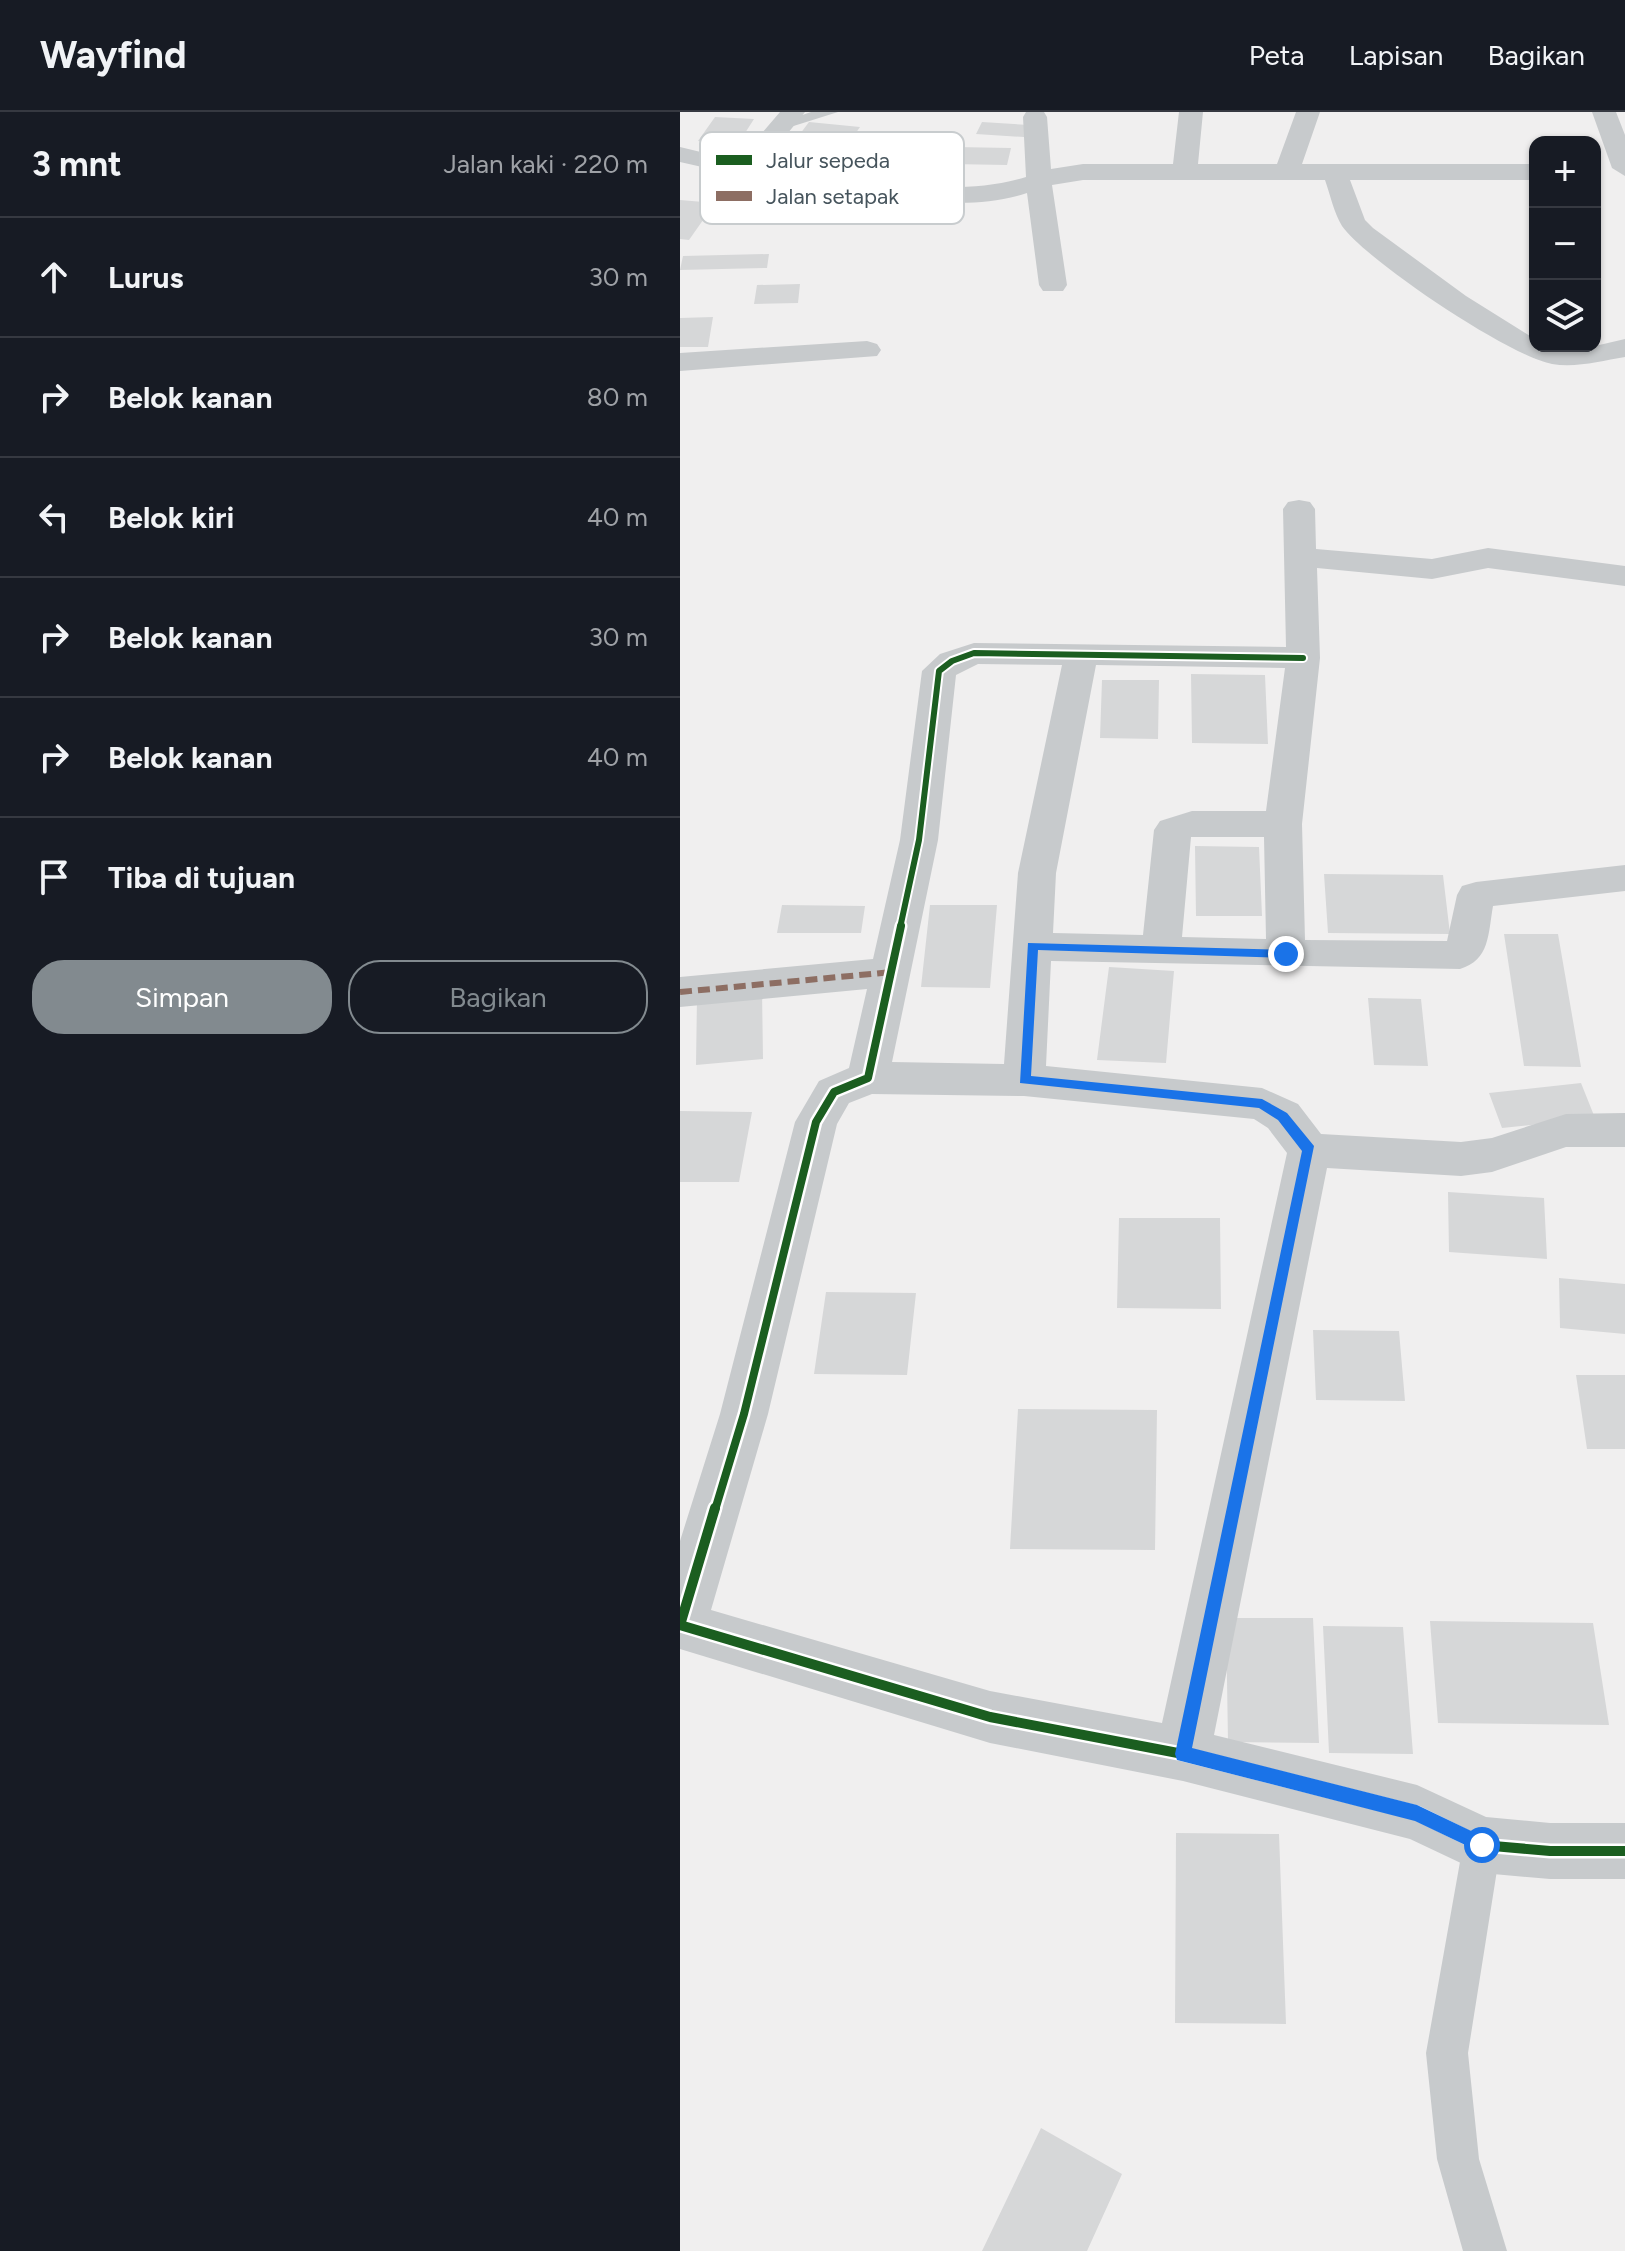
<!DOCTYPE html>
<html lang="id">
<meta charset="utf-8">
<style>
:root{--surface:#171b24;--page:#20242c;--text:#f1f3f6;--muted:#9ea1a6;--line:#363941;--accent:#828a8f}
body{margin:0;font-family:Figtree,sans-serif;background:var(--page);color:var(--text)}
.controls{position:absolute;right:24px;top:24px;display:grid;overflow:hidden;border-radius:16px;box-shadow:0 2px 6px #0004}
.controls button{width:72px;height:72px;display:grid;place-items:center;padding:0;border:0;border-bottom:2px solid var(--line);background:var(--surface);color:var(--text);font:40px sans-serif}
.stop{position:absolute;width:24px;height:24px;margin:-18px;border:6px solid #1a73e8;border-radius:50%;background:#fff}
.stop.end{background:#1a73e8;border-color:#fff;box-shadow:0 2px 8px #0008}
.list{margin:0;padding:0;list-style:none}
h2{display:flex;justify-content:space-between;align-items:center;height:104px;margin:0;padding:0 32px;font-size:34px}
h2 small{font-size:26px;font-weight:400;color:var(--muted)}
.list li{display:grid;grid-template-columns:52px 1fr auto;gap:24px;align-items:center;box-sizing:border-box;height:120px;padding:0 32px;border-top:2px solid var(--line)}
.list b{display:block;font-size:30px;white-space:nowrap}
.list em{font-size:26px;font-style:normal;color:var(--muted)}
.actions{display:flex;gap:16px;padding:24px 32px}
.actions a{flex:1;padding:18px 0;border:2px solid var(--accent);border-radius:32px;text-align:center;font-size:28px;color:var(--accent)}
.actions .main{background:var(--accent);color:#fff}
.icon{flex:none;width:44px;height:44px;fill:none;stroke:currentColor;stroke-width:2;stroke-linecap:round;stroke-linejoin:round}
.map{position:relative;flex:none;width:945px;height:2139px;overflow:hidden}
header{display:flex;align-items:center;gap:48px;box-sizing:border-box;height:112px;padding:0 40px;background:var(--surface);border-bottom:2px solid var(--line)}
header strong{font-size:38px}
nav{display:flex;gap:44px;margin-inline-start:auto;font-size:28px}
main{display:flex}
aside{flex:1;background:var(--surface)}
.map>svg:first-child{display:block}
</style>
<header>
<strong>Wayfind</strong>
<nav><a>Peta</a><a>Lapisan</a><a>Bagikan</a></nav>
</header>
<main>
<aside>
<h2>3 mnt<small>Jalan kaki · 220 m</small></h2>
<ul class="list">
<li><svg class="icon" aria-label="ahead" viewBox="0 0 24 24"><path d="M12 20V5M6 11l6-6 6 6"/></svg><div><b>Lurus</b></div><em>30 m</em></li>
<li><svg class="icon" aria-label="right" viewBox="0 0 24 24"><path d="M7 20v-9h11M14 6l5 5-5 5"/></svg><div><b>Belok kanan</b></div><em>80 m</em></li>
<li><svg class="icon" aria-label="left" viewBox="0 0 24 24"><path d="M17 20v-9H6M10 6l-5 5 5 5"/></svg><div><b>Belok kiri</b></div><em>40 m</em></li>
<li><svg class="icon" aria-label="right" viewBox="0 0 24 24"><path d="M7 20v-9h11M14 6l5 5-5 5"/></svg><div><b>Belok kanan</b></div><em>30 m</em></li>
<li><svg class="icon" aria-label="right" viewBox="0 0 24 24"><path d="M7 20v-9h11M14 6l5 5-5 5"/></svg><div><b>Belok kanan</b></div><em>40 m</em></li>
<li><svg class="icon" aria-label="arrive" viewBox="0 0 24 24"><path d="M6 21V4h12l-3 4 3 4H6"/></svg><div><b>Tiba di tujuan</b></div></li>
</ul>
<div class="actions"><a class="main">Simpan</a><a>Bagikan</a></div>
</aside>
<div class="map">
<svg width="945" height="2139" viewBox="0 0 945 2139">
<rect width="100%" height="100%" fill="#f0efef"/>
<path fill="#d6d7d8" d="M35,5l39,2 -16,25 -40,-3z
M129,10l51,5 -14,20 -52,-5z
M302,10l47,3 -5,12 -48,-3z
M275,35l56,1 -4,17 -57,-1z
M0,88l35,3 -26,37 -9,-1z
M89,142l-2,14 -87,2 3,-14z
M120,172l-2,19 -44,1 3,-19z
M33,205l-5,30h-28v-29z
M511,562l74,1 3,69 -76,-1z
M422,568h57l-1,59 -58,-1z
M515,734l64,1 3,69h-66z
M644,762l119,1 7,59 -122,-1z
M102,793l83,1 -4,27h-84z
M250,793h67l-7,83 -69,-1z
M824,822h54l23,133 -57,-1z
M429,855l65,4 -8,92 -69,-3z
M82,878l1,69 -67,6 1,-68z
M688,886l53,1 7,67 -54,-1z
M901,971l14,35 -93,10 -13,-35z
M0,999l72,1 -13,70h-59z
M768,1080l96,6 3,61 -98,-7z
M439,1106h101l1,91 -104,-1z
M879,1166l66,6v50l-65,-6z
M146,1180l90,1 -9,82 -93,-1z
M633,1218l86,1 6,70 -89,-1z
M896,1263h49v74h-38z
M338,1297l139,1 -2,140 -145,-1z
M546,1506h87l6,125 -91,-1z
M750,1509l163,2 16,102 -171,-2z
M643,1514l80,1 10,127 -84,-1z
M496,1721l103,1 7,190 -111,-1z
M361,2016l81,46 -35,77h-105z"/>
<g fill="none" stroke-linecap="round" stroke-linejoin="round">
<path fill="#c7cacc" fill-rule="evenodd" d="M131,0h27l-54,17 -8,-5z
M802,1714l14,5 5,14 -33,208 11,106 28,92h-44l-26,-92 -11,-106 37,-208 5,-14z"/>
<path fill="#c7cacc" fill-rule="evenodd" d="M100,0h25l-43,53c82,10 184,37 264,12l-3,-60 3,-5h18l3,5 4,52 32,-5h90l6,-52h24l-5,52h79l19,-52h24l-18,52h233v16h-185l15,40 8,8 93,68 69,43v7h60l30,-7v18c-24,4 -49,11 -73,7 -43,-8 -185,-103 -210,-138 -8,-13 -12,-32 -17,-46h-242l-31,5 15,100 -4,6h-20l-4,-6 -12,-92c-56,18 -113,7 -171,-1 -59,-8 -117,-16 -176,-30v-15l58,14z
M912,0h24l9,23v41l-13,-8z
M187,229l10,3 4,6 -4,6 -197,15v-18z
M619,388l11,2 5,7 1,40 116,10 56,-11 137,18v20l-137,-18 -56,11 -115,-11 3,90 -18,166 3,116 142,1 10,-46 5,-9 14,-4 149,-17v26l-132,15c-5,28 -3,54 -33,63l-409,-8 -5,105 216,22 36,16 23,30 140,8 31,-4 74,-24 59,-1v34h-59l-74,25 -31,4 -134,-8 -113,567 203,50 69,32 64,6h75v56h-75l-68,-6 -72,-34 -227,-58 -193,-38 -310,-94v-108l40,-127 75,-292 24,-41 30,-13 18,-79 -187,18v-30l193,-18 27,-119 22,-169 18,-17 34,-11 312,4 -3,-138 5,-7zM298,552l84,1 -44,208 -14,191 -112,-2 46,-222 18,-165zM416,553l189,3 -19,143h-74l-32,10 -6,9 -11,105 -90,-2 3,-60zM511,725h73l2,102 -84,-2zM192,982l152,2 230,23 14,9 19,25 -125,570 -172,-32 -279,-81 57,-196 69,-290 12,-21z"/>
<path stroke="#8d6e63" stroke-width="6" stroke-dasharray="12 6" stroke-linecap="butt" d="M0,880l212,-20"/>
<g stroke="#fff" stroke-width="10">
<path id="cycleway-far2" d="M220,816l19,-88 20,-169 13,-10 22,-8 329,5"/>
</g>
<g stroke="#fff" stroke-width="13">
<path id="cycleway-far1" d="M35,1398l29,-96 72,-292 18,-30 34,-14 33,-152"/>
</g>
<g stroke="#fff" stroke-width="15">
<path id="cycleway" d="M0,1513l35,-117
M0,1513l310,92 193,37 234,59 65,32 68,6h75"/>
</g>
<use href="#cycleway-far2" stroke="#1b5e20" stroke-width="6"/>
<use href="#cycleway-far1" stroke="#1b5e20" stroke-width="8"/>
<use href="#cycleway" stroke="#1b5e20" stroke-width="10"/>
</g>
<path fill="#1a73e8" d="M348,831l258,7 6,4 -6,4 -248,-8 -7,126 231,23 25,14 27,33 -122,602 225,57 71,34v12l-6,2 -67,-32 -238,-61 -2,-6 127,-603 -24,-31 -19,-12 -239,-25z"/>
<rect x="20" y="20" width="264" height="92" rx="12" fill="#fff" stroke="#c8ccce" stroke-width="2"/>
<rect x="36" y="43" width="36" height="10" fill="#1b5e20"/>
<rect x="36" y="79" width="36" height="10" fill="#8d6e63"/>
<g font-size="22" fill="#46545c">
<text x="86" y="56">Jalur sepeda</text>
<text x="86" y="92">Jalan setapak</text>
</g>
</svg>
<div class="controls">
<button>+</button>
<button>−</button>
<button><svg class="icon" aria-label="layers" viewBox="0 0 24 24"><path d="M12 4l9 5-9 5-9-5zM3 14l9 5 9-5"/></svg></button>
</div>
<div class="stop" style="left:802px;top:1733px"></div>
<div class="stop end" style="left:606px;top:842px"></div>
</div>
</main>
